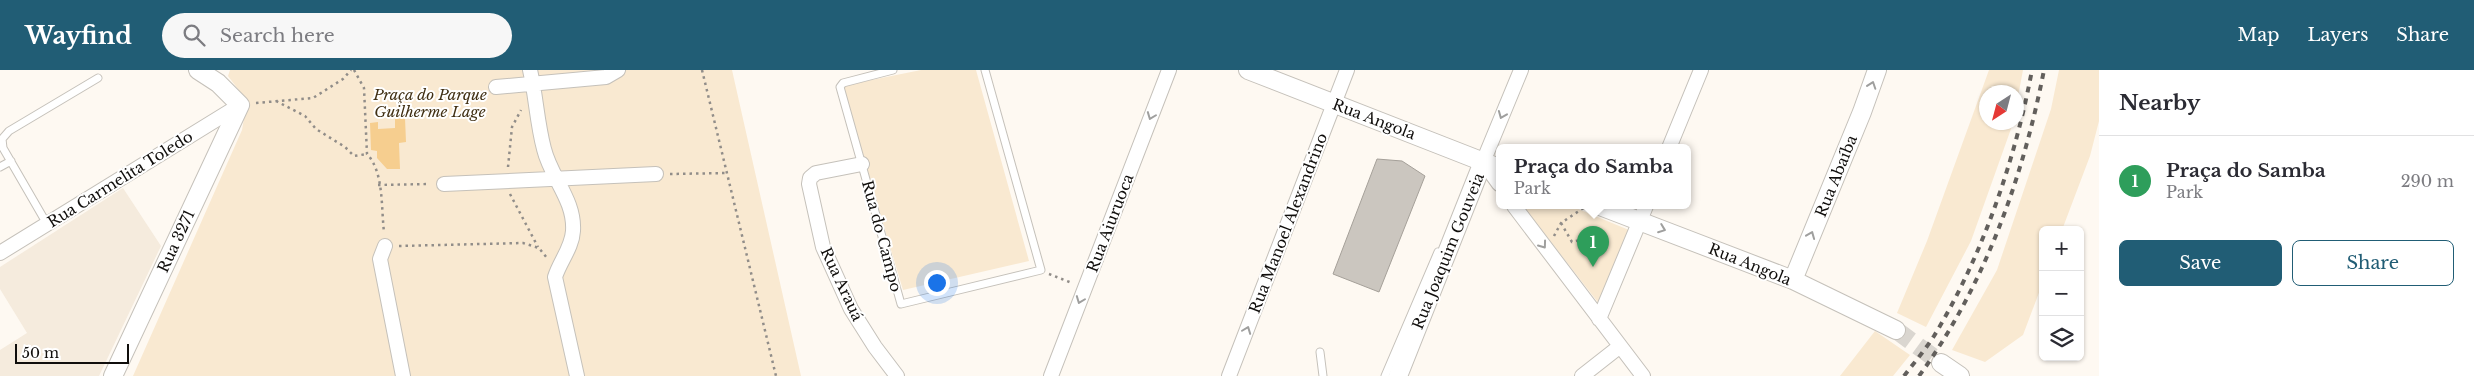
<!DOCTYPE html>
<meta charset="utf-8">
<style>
:root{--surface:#fff;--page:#f7f7f7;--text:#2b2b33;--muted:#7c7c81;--line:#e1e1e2;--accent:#215d75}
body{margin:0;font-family:"Libre Baskerville",serif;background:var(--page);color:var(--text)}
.controls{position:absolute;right:15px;bottom:15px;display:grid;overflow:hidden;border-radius:8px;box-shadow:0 1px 4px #0004}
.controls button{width:45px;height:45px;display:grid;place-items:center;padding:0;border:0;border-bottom:1px solid var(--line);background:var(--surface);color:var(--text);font:25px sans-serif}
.compass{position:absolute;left:1979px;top:15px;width:45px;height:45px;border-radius:50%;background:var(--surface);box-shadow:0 1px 4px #0004;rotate:216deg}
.scale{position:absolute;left:15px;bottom:12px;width:114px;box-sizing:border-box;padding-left:5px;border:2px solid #100e0c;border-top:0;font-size:14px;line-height:18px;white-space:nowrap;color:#100e0c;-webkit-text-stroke:4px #fff;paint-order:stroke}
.you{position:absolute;left:936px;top:212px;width:18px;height:18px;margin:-12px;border:4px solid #fff;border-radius:50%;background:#1a73e8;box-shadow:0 0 0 8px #1a73e833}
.badge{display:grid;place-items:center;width:32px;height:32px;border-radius:50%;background:var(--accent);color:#fff;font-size:16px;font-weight:700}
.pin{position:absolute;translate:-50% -41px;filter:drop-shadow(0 1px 2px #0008)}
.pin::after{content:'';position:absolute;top:26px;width:18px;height:15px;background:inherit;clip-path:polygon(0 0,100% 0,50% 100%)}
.popup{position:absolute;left:1496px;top:74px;width:195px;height:65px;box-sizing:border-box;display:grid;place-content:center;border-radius:8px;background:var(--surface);filter:drop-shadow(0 1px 4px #0005);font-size:16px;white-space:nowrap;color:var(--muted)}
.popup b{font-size:19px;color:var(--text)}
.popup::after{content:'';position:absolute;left:50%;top:100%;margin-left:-10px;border:10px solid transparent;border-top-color:var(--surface)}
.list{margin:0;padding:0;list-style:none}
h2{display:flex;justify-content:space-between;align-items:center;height:65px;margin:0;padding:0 20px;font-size:21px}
h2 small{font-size:16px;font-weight:400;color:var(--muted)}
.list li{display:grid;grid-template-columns:32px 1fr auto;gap:15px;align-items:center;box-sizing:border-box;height:90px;padding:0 20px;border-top:1px solid var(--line)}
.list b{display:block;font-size:19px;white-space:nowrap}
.list p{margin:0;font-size:16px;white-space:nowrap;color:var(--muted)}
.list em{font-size:16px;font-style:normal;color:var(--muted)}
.actions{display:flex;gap:10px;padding:15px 20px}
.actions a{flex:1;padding:11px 0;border:1px solid var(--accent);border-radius:8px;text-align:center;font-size:18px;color:var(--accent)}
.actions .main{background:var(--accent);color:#fff}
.icon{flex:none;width:28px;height:28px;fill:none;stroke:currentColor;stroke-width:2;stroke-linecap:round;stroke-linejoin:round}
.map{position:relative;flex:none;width:2099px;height:306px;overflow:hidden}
header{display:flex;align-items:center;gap:30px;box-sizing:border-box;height:70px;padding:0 25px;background:var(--accent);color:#fff}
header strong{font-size:24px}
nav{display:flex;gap:28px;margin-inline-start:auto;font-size:18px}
.search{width:350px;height:45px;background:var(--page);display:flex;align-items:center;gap:12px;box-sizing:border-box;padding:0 18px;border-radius:28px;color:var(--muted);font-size:19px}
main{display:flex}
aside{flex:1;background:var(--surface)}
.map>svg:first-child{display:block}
</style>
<header>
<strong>Wayfind</strong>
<div class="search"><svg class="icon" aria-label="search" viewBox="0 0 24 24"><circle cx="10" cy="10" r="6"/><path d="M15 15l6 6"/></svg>Search here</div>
<nav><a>Map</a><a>Layers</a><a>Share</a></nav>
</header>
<main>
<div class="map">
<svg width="2099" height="306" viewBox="0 0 2099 306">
<rect width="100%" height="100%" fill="#fef9f2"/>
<path fill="#f5ebdd" d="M123,118l38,58 -62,130h-99v-26l27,-17 -27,-44v-22z"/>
<path fill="#f9e9d1" d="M230,0h502l69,306h-668l109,-246 5,-29 -19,-25z
M921,0h55l53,191 -126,29 -61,-204z
M1989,0h34l-6,32 -1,-10h-30v30l27,1 -1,3 -41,115 -45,86 -29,-14 30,-72z
M2059,0h40v51l-9,35 -28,74h-19v52l-20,53 -38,27 -33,-12 45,-80 54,-161z
M1523,136h48l58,24 -29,75z
M1875,261l35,24 -17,21h-53z"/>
<path fill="#f6ce8f" d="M405,48l1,24 -7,1 1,26h-13l-10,-11v-7l-6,-1 -1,-27 8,-1v7l17,-1v-9z"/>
<path fill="#cbc6bf" stroke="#a5a099" d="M1377,89l25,2 23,15 -46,116 -46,-18z"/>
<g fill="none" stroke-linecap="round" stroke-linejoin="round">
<path stroke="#dad6d0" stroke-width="18" stroke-dasharray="18 9" stroke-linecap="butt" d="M1896,260l45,33"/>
<g stroke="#c5c1ba" stroke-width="9">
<path id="service" d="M893,0l-50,13 -3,4 61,217 140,-34 -56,-200
M0,97l11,-6
M47,154l-44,-76 -1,-9 7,-8 89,-53
M1320,282l3,24
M1385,306l53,-124"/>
</g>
<g stroke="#c5c1ba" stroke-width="16">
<path id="minor" d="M530,0c6,26 7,53 14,79 7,29 31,51 29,82 -1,17 -13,30 -18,46l22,99
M496,17l110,-10 12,-7
M1669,78l32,-78
M862,94l-46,9 -6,5 -1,6 14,63 28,62 24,38 22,29
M444,114l212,-10
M1499,114l-16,-22 38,-92
M1514,136l129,170
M385,176l-5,13 23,117
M0,183l240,-148
M1599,249l47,-113
M1051,306l118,-306
M1229,306l118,-306
M1582,306l37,-29"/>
</g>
<g stroke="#c5c1ba" stroke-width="20">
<path id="tertiary" d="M1248,0l251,98
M1600,136l193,74 103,50
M1793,210l69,-168 15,-42
M1941,293l19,13
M113,306l127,-271 -22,-22 -20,-13
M1398,306l85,-214"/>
</g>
<path stroke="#918d89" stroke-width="2.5" stroke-dasharray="2.5 4" stroke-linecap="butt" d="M354,0l10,18 3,66c17,18 14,53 17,78
M702,0l74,306
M276,31l29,15 11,13 29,18 9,9 13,-2
M256,33l57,-5 30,-19 8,-9
M508,97l4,-40 9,-17
M670,104l57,-1
M378,115l52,-1
M510,124l28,53
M1561,153l11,19 23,-6 -1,25
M1554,166l7,-13 24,-16
M399,176l124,-3 16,5 8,10
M1049,204l23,9"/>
<use href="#service" stroke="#fff" stroke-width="7"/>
<use href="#minor" stroke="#fff" stroke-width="14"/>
<use href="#tertiary" stroke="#fff" stroke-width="18"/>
<path stroke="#625f5c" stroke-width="4" stroke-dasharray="6 6" stroke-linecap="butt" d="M1904,306c10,-13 21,-26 30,-40 48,-79 81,-175 98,-266
M1919,306c65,-89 104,-198 125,-306"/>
</g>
<defs><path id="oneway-chevron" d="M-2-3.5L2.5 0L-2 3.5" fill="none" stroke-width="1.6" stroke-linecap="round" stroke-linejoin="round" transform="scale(1.25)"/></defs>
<g stroke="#9f9f9e">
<use href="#oneway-chevron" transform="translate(1872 15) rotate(-71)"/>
<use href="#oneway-chevron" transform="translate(1502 45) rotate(112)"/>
<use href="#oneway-chevron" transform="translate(1151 46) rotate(111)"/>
<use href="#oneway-chevron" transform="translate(1662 159) rotate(21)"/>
<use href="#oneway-chevron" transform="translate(1811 165) rotate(-68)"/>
<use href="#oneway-chevron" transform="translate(1543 175) rotate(54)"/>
<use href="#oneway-chevron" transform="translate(1080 230) rotate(111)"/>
<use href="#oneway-chevron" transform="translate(1247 260) rotate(-69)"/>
</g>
<g text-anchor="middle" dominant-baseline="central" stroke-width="4" stroke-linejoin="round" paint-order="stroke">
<g font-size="15" font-style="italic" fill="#413014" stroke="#fff">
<text x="430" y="24">Praça do Parque<tspan x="430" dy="17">Guilherme Lage</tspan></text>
</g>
<g font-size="15" fill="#100e0c" stroke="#fff">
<text transform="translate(1374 49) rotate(21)">Rua Angola</text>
<text transform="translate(1836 106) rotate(-68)">Rua Abaíba</text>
<text transform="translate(120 109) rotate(-32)">Rua Carmelita Toledo</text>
<text transform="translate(1110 153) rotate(-69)">Rua Aiuruoca</text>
<text transform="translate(1288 153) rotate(-69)">Rua Manoel Alexandrino</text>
<text transform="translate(882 166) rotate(75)">Rua do Campo</text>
<text transform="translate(176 171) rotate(-65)">Rua 3271</text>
<text transform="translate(1448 181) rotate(-68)">Rua Joaquim Gouveia</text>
<text transform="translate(1750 194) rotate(22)">Rua Angola</text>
<text transform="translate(842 214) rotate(65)">Rua Arauá</text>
</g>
</g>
</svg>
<div class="controls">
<button>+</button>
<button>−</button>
<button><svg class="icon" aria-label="layers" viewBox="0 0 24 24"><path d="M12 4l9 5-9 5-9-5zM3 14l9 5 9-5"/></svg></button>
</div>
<svg class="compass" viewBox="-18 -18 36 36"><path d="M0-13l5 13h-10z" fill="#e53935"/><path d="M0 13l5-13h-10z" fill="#7c7c81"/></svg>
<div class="scale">50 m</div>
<div class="you"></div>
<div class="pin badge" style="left:1593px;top:197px;background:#2e9e5b">1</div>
<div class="popup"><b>Praça do Samba</b>Park</div>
</div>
<aside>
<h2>Nearby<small></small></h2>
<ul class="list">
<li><span class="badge" style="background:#2e9e5b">1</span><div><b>Praça do Samba</b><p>Park</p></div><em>290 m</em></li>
</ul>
<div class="actions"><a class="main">Save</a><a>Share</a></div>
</aside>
</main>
